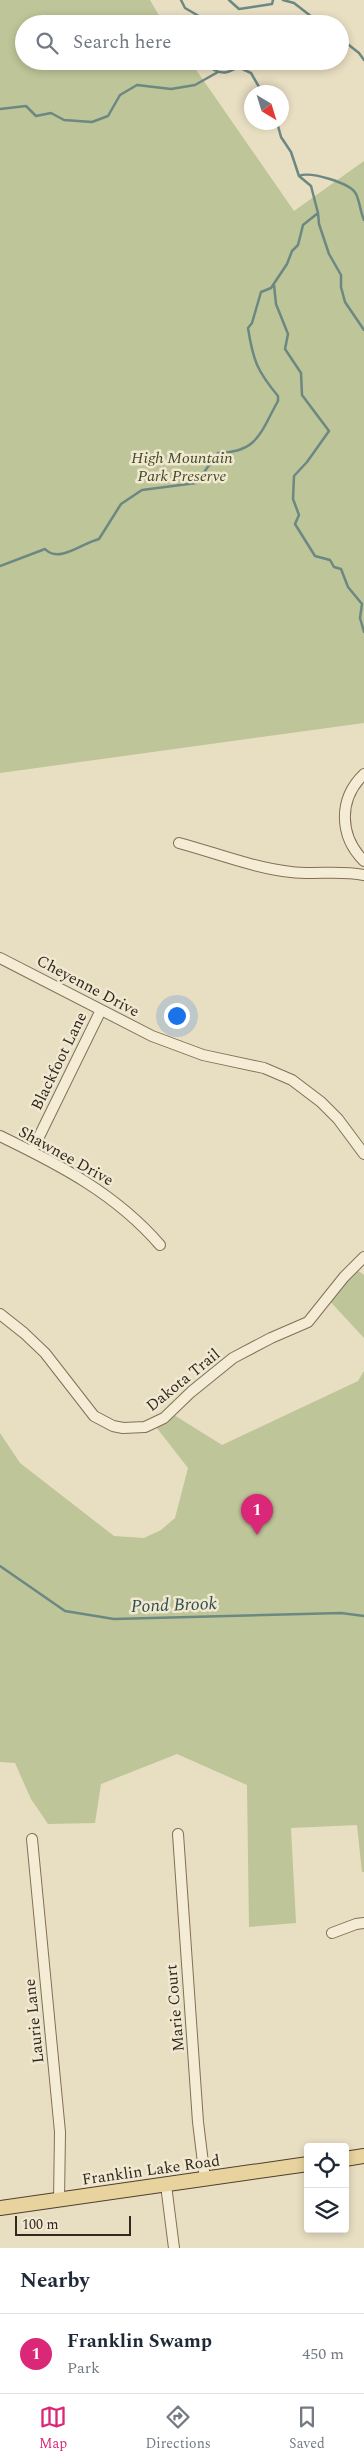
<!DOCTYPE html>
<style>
:root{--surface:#fff;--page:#f2f2f3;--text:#1f2937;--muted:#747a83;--line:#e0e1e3;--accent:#db2777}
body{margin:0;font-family:Spectral,serif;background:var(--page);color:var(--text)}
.controls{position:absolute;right:15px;bottom:15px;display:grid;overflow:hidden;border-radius:5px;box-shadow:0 2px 8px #0003}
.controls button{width:45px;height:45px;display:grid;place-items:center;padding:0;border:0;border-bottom:1px solid var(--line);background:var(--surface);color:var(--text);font:25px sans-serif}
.compass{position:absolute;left:244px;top:85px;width:45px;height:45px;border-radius:50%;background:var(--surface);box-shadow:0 2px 8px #0003;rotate:142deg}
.scale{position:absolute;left:15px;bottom:12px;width:116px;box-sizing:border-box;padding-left:5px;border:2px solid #32281e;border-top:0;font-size:14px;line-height:18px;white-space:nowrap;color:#32281e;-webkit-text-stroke:4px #f1e8d1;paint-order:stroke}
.you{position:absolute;left:176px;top:1015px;width:18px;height:18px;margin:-12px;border:4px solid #fff;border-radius:50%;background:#1a73e8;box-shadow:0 0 0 8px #1a73e833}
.badge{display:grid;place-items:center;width:32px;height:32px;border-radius:50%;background:var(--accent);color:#fff;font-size:16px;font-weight:700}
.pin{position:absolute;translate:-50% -41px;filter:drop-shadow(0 1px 2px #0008)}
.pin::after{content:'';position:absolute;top:26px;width:18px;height:15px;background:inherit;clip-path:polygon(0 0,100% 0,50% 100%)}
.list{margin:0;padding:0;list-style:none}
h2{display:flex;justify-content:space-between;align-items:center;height:65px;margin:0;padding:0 20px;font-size:21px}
h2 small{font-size:16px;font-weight:400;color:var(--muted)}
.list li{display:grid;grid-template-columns:32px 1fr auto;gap:15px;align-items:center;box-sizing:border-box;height:80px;padding:0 20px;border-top:1px solid var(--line)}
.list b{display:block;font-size:19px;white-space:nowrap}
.list p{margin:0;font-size:16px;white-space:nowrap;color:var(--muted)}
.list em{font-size:16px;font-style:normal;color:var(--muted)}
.icon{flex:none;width:28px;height:28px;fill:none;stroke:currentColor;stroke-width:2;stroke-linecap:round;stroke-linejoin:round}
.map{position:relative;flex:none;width:364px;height:2248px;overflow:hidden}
.search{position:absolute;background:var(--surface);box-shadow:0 2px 8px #0003;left:15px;right:15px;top:15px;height:55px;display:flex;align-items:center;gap:12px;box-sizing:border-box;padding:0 18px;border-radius:28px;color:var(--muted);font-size:19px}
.sheet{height:145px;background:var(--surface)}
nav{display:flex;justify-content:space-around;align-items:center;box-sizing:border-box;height:70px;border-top:1px solid var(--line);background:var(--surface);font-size:14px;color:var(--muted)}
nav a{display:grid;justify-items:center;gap:2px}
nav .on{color:var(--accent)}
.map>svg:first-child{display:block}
</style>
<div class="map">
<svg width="364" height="2248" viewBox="0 0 364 2248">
<rect width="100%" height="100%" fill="#e8dec2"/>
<path fill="#bec598" d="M0,0h150l14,24h-140v37h166l104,150 70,-50v562l-364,50z
M350,1265l14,10v63l-38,-41z
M364,1371v501h-2l-5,-47 -66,3 5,95 -47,4 -2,-142 -70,-31 -76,30 -6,39 -47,1 -17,-25 -16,-36 -15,-1v-329l20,30 94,73 30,2 17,-8 14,-12 13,-50 -35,-45 13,-13 56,35 136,-64z"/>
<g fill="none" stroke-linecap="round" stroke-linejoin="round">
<path stroke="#6c8882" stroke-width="2.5" d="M181,0l4,8 19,11 1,5
M229,0l10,9 33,-5 1,-4
M283,0l11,3 27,21
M340,38l19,15 5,7
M213,61l1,9c10,5 15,2 24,-3l13,6 11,19
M0,109l26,-3 10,10 15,-3 13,7 28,2 16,-6 12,-21 17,-10 34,4 24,-4 23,-13
M299,176c11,-5 52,7 57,18 4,8 4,17 8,26
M318,213l1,11 10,30 12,21v12l4,15 19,28
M274,285l2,19 12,30 -3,15 16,24 1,22 27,36 -22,31 -13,14 -1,23 6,16 -4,9 20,32 15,4 4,7 7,2 7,18 14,17 -2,14 4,14
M0,566l45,-17c14,15 37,-6 54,-10l22,-35 21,-14 54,-7 22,-30c40,-1 42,-20 60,-52v-5c-21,-25 -25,-36 -30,-68l4,-5 9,-31 10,-4 16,-24 5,-13 6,-6 5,-20 15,-12 -7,-27 -12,-10 -8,-24 -10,-15 -4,-15
M0,1566l65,45 49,8 227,-6 23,3"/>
<g stroke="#80705b" stroke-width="12">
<path id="minor" d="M364,774c-26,25 -25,62 0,87
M179,843c37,10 75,25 112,29 25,3 48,-2 73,3
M0,958l152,78 51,19 61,13 28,12 29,22 17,17 26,35
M0,1136c60,29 116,58 160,109
M32,1151l69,-141
M0,1314l24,19 21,20 49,63 19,10 10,2 22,-1 19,-9 27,-26 42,-34 38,-20 37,-16 36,-45 20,-20
M178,1834l20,288 7,57
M32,1839l28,293 -1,69
M332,1933l24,-9 8,-1
M166,2185l8,63"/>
</g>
<g stroke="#4e3f2f" stroke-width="16">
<path id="major" d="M345,2159l19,-3
M0,2208l308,-44"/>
</g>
<use href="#minor" stroke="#f4ecd4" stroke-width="10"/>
<use href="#major" stroke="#e8d39e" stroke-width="14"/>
</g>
<g text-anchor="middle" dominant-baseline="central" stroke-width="5" stroke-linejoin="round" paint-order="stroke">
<g font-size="16" font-style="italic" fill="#424c27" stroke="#f1e8d1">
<text x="182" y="458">High Mountain<tspan x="182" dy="18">Park Preserve</tspan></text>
</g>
<g font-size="16" fill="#32281e" stroke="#f1e8d1">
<text transform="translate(88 986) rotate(28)">Cheyenne Drive</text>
<text transform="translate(59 1061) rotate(-64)">Blackfoot Lane</text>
<text transform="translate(66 1156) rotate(29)">Shawnee Drive</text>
<text transform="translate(183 1380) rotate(-39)">Dakota Trail</text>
<text transform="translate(175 2008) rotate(-95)">Marie Court</text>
<text transform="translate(34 2021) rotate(-96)">Laurie Lane</text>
<text transform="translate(151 2170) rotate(-8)">Franklin Lake Road</text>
</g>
<g font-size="18" font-style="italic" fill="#2f504f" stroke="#f1e8d1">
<text transform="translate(174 1605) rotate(-2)">Pond Brook</text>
</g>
</g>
</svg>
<div class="controls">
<button><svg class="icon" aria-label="locate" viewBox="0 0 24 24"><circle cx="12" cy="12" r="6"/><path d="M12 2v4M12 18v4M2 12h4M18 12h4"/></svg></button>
<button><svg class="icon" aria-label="layers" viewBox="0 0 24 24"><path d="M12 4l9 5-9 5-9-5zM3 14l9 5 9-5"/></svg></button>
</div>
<svg class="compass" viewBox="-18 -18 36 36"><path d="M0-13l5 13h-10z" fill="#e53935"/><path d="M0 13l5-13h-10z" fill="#747a83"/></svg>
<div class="scale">100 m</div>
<div class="you"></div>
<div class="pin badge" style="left:257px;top:1535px">1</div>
<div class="search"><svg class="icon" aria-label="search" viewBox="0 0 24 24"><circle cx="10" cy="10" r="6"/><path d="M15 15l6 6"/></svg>Search here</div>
</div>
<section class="sheet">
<h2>Nearby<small></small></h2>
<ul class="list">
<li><span class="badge">1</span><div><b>Franklin Swamp</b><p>Park</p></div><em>450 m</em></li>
</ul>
</section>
<nav>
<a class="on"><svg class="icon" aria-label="map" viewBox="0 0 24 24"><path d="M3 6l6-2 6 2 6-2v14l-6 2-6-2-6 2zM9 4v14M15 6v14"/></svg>Map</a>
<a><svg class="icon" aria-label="directions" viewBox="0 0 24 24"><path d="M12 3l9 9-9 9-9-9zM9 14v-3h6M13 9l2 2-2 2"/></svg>Directions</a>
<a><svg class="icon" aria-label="saved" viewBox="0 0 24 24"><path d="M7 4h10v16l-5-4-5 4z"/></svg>Saved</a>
</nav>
